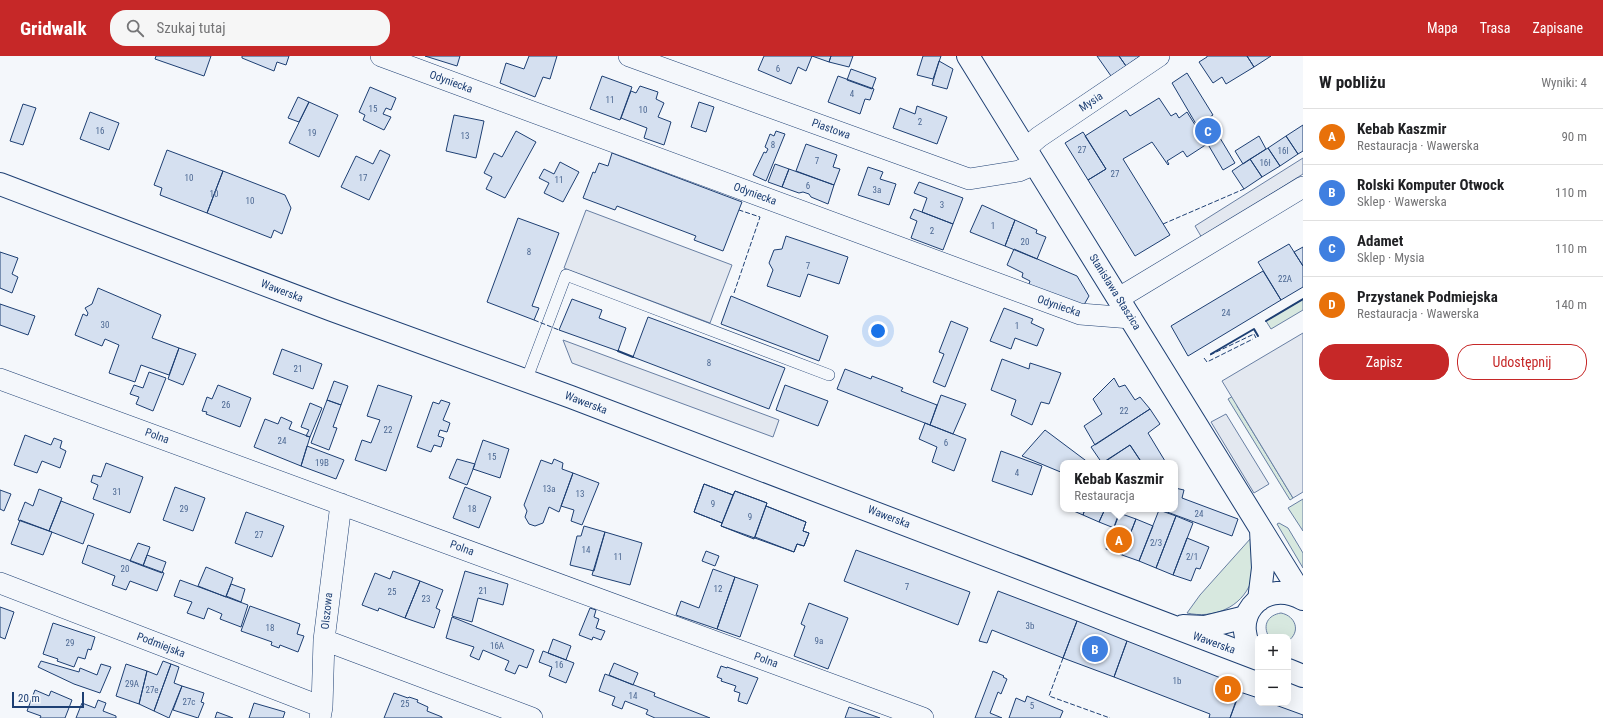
<!DOCTYPE html>
<html lang="pl">
<meta charset="utf-8">
<style>
:root{--surface:#fff;--page:#f6f6f6;--text:#202124;--muted:#757577;--line:#e0e0e0;--accent:#c62828}
body{margin:0;font-family:"Roboto Condensed",sans-serif;background:var(--page);color:var(--text)}
.controls{position:absolute;right:12px;bottom:12px;display:grid;overflow:hidden;border-radius:8px;box-shadow:0 4px 16px #0002}
.controls button{width:36px;height:36px;display:grid;place-items:center;padding:0;border:0;border-bottom:1px solid var(--line);background:var(--surface);color:var(--text);font:20px sans-serif}
.scale{position:absolute;left:12px;bottom:10px;width:72px;box-sizing:border-box;padding-left:4px;border:2px solid #1d3f73;border-top:0;font-size:11px;line-height:14px;white-space:nowrap;color:#1d3f73;-webkit-text-stroke:3px #f4f7fb;paint-order:stroke}
.you{position:absolute;left:878px;top:275px;width:14px;height:14px;margin:-10px;border:3px solid #fff;border-radius:50%;background:#1a73e8;box-shadow:0 0 0 6px #1a73e833}
.badge{display:grid;place-items:center;width:26px;height:26px;border-radius:50%;background:var(--accent);color:#fff;font-size:13px;font-weight:700}
.pin{position:absolute;translate:-50% -50%;border:2px solid #fff;box-shadow:0 1px 4px #0006}
.popup{position:absolute;left:1060px;top:404px;width:118px;height:52px;box-sizing:border-box;display:grid;place-content:center;border-radius:8px;background:var(--surface);filter:drop-shadow(0 1px 3px #0005);font-size:13px;white-space:nowrap;color:var(--muted)}
.popup b{font-size:15px;color:var(--text)}
.popup::after{content:'';position:absolute;left:50%;top:100%;margin-left:-8px;border:8px solid transparent;border-top-color:var(--surface)}
.list{margin:0;padding:0;list-style:none}
h2{display:flex;justify-content:space-between;align-items:center;height:52px;margin:0;padding:0 16px;font-size:17px}
h2 small{font-size:13px;font-weight:400;color:var(--muted)}
.list li{display:grid;grid-template-columns:26px 1fr auto;gap:12px;align-items:center;box-sizing:border-box;height:56px;padding:0 16px;border-top:1px solid var(--line)}
.list b{display:block;font-size:15px;white-space:nowrap}
.list p{margin:0;font-size:13px;white-space:nowrap;color:var(--muted)}
.list em{font-size:13px;font-style:normal;color:var(--muted)}
.actions{display:flex;gap:8px;padding:12px 16px}
.actions a{flex:1;padding:9px 0;border:1px solid var(--accent);border-radius:16px;text-align:center;font-size:14px;color:var(--accent)}
.actions .main{background:var(--accent);color:#fff}
.icon{flex:none;width:22px;height:22px;fill:none;stroke:currentColor;stroke-width:2;stroke-linecap:round;stroke-linejoin:round}
.map{position:relative;flex:none;width:1303px;height:662px;overflow:hidden}
header{display:flex;align-items:center;gap:24px;box-sizing:border-box;height:56px;padding:0 20px;background:var(--accent);color:#fff}
header strong{font-size:19px}
nav{display:flex;gap:22px;margin-inline-start:auto;font-size:14px}
.search{width:280px;height:36px;background:var(--page);display:flex;align-items:center;gap:10px;box-sizing:border-box;padding:0 14px;border-radius:16px;color:var(--muted);font-size:15px}
main{display:flex}
aside{flex:1;background:var(--surface)}
.map>svg:first-child{display:block}
</style>
<header>
<strong>Gridwalk</strong>
<div class="search"><svg class="icon" aria-label="search" viewBox="0 0 24 24"><circle cx="10" cy="10" r="6"/><path d="M15 15l6 6"/></svg>Szukaj tutaj</div>
<nav><a>Mapa</a><a>Trasa</a><a>Zapisane</a></nav>
</header>
<main>
<div class="map">
<svg width="1303" height="662" viewBox="0 0 1303 662">
<rect width="100%" height="100%" fill="#f4f7fb"/>
<path fill="#d7e8df" stroke="#687fa3" d="M1303,243v11l-32,19 -5,-8z
M1240,336l-3,14 56,92 -3,2 -62,-101z
M1303,443v32l-15,-23z
M1279,467l9,5 15,25v15l-26,-44z
M1251,482c2,10 3,35 0,44 -10,26 -38,37 -64,31l13,-18z
M1281,557c15,3 20,19 7,28v-4h-19c-7,-12 -1,-22 12,-24z"/>
<path fill="#e3e8f0" stroke="#687fa3" d="M1303,102v16l-101,64 -7,-12z
M586,154l146,55 -22,58 -146,-55z
M1303,277v159l-10,6 -71,-117z
M563,284l216,80 -6,17 -201,-74z
M1226,358l43,70 -15,9 -43,-71z"/>
<path fill="#d5e0f0" stroke="#1d3f73" d="M156,0h55l-7,20 -49,-17z
M242,0h47l-3,9 -9,-3 -3,9 -32,-13z
M425,0h35l-3,10z
M529,0h28l-7,23 -7,-2 -8,20 -35,-14 6,-20 18,6z
M764,0h48l-6,15 -8,-4 -7,17 -33,-14z
M812,0h19l-2,6z
M831,0h22l-4,11 -20,-5z
M923,0h18l-8,23 -16,-4z
M1097,0h22l7,10 -15,10z
M1119,0h21l-14,10z
M1207,0h40l7,11 -28,17 -4,-7 -9,6 -14,-21 8,-5z
M1247,0h24l-17,11z
M939,5l14,8 -6,20 -15,-4z
M851,13l25,9 -4,11 -25,-9z
M1187,17l26,42 -5,3 27,45 -12,7 -51,-87z
M602,20l30,11 -12,33 -30,-11z
M838,20l36,13 -4,11 -5,-1 -5,15 -32,-12z
M640,30l18,6 -2,7 8,4 -6,14 13,5 -7,23 -20,-7 3,-10 -26,-10 10,-27 5,2z
M370,31l26,11 -5,12 -5,-2 -3,6 8,3 -7,13 -21,-10 2,-5 -6,-3z
M298,41l11,5 -10,20 -11,-4z
M1159,42l12,18 5,-3 3,5 8,-6 20,32 -20,13 -4,-6 -16,10 2,3 -1,1 -16,-23 -29,17 47,76 -35,21 -47,-76 18,-11 -21,-33 41,-26 4,6z
M309,46l29,13 -19,42 -30,-14z
M699,46l15,5 -8,25 -15,-5z
M23,48l13,4 -13,37 -13,-4z
M917,50l30,11 -10,27 -44,-16 7,-20 15,6z
M90,56l29,11 -10,27 -29,-11z
M454,59l30,6 -8,37 -30,-7z
M1303,69v26l-5,3 -12,-18z
M516,75l20,11 -31,56 -19,-9 6,-12 -8,-4 10,-20 8,4z
M776,75l9,3 -19,47 -13,-6 11,-23 2,1 2,-4 -3,-2 5,-13 4,2z
M1083,76l23,37 -18,11 -23,-37z
M1259,80l7,13 -23,15 -8,-13z
M1286,80l12,18 -18,12 -12,-18z
M806,88l31,11 -4,12 7,2 -6,16 -38,-14z
M1268,92l12,18 -18,11 -12,-18z
M167,94l56,21 -16,42 -47,-18 2,-7 -8,-3z
M380,94l10,5 -21,45 -28,-13 15,-31 17,8z
M612,97l130,49 -19,49 -29,-11 2,-4 -79,-30 -2,4 -32,-12 10,-26 2,1 4,-10 9,3z
M1250,103l12,18 -18,12 -12,-18z
M560,106l19,10 -16,30 -19,-9 5,-10 -10,-5 5,-9 10,5z
M775,108l14,5 -7,18 -14,-5z
M868,111l15,5 -3,7 16,5 -7,21 -31,-10z
M789,113l45,16 -6,19 -17,-7 -2,-3 -6,-2 -4,1 -17,-6z
M223,115l62,24 6,13 -9,26 -8,-4 -3,8 -64,-25z
M919,126l44,16 -10,26 -31,-12 5,-14 -13,-5z
M982,149l33,15 -10,26 -35,-14z
M914,153l39,15 -10,26 -32,-12 6,-17 -7,-3z
M518,162l41,15 -27,73 7,2 -5,12 -47,-18z
M1015,164l22,10 -1,3 10,4 -9,22 -32,-13z
M786,180l62,21 -9,27 -31,-10 -8,23 -33,-11 6,-16 -4,-7 5,-13 8,-1z
M1289,188l14,22v21l-22,13 -23,-38z
M1303,191v19l-9,-14z
M1014,193l63,27 12,20 -8,14 -53,-23 2,-6 -8,-4 1,-4 -16,-8z
M0,196l18,6 -6,16 6,3 -6,16 -12,-5z
M1263,215l18,29 -93,56 -17,-30z
M98,232l63,27 -9,23 27,10 -10,27 -28,-10 -6,17 -26,-9 10,-28 -14,-6 -3,7 -27,-11 8,-21 4,2 1,-3 -3,-5 7,-4z
M731,240l97,40 -9,25 -98,-37z
M572,243l30,11 -3,8 27,10 -8,23 -59,-21z
M0,248l35,12 -7,19 -28,-10z
M1004,252l29,11 -2,4 13,6 -7,17 -22,-8 -4,11 -21,-8z
M648,261l137,51 -16,41 -136,-52z
M951,265l17,7 -23,59 -12,-5 11,-28 -5,-2z
M179,292l17,6 -13,31 -15,-6z
M282,293l40,15 -9,25 -40,-15z
M1002,303l27,10 1,-6 31,10 -12,31 -8,-2 -9,23 -21,-10 5,-15 -25,-10z
M845,313l26,10 1,-3 31,12 -2,3 36,14 -7,20 -93,-36z
M149,316l17,6 -13,33 -17,-7 3,-7 -9,-3 4,-9 9,3z
M1114,322l5,9 6,-2 10,15 5,-3 10,12 -55,36 -11,-19 18,-12 -9,-15z
M334,325l14,5 -7,19 -14,-5z
M218,329l33,13 -11,29 -34,-13 1,-2 -5,-1 5,-14 5,2z
M378,329l34,11 -26,75 -31,-11 7,-20 9,3 9,-23 -13,-4z
M785,329l43,16 -10,25 -42,-16z
M941,339l25,9 -13,30 -23,-9z
M327,344l14,5 -8,22 4,1 -8,22 -18,-7z
M441,344l9,3 -7,17 7,3 -3,9 -7,-2 -2,6 6,2 -3,9 -7,-2 -3,7 -14,-5 16,-45 6,2z
M310,347l12,5 -12,29 -4,-1 3,-6 -8,-3z
M1150,353l10,15 -12,9 17,28 -2,2h-21l-12,-18 -28,18 -11,-16z
M281,361l11,5 -3,7 21,8 -9,29 -47,-19 11,-28 13,5z
M925,367l41,16 -12,32 -22,-9 5,-15 -18,-8z
M1045,374l44,33h-26v10l-41,-17z
M25,379l26,10 3,-7 8,3 -2,7 6,3 -6,17 -18,-7 -5,12 -23,-8z
M483,384l26,9 -9,29 -27,-9z
M1130,389l12,18h-39z
M307,390l37,14 -8,19 -35,-13z
M1001,395l41,15 -10,29 -40,-14z
M457,403l18,5 -8,21 -18,-7z
M554,403l9,4 -1,6 11,4 -14,39 -10,-5 -6,16 -8,3 -6,-2 -4,-7 2,-6 -3,-6 17,-45 11,4z
M106,407l37,14 -13,36 -37,-14 5,-14 -7,-3 2,-7 8,2z
M573,417l26,10 -17,42 -11,-4 3,-11 -13,-4z
M704,428l29,11 -11,28 -28,-11z
M704,428l29,11 2,-4 32,12 -1,3 40,16 -3,9 6,2 -5,13 -7,-2 -3,8 -73,-26 1,-3 -28,-11z
M175,431l30,11 -12,33 -30,-11z
M465,431l26,10 -12,31 -26,-10z
M1175,432l9,2 -2,8 56,21 -6,17 -73,-27h16z
M39,433l23,9 -13,33 -31,-11 7,-18 8,4z
M0,434l11,4 -7,17 -4,-2z
M735,435l32,12 -13,36 -33,-13z
M61,445l33,13 -11,30 -34,-13z
M766,450l40,16 -3,9 6,2 -5,13 -7,-2 -3,8 -39,-15z
M1069,453h16l-2,6z
M1085,453h20l-6,13 -16,-7z
M1105,453h16l-7,19 -15,-6z
M1159,454l17,6 -20,52 -17,-7z
M246,456l38,14 -12,31 -37,-14z
M1119,457l17,6 -14,36 -16,-6z
M1176,460l17,7 -20,52 -17,-7z
M1136,463l17,7 -14,35 -17,-6z
M20,464l32,12 -9,23 -32,-11z
M584,470l21,6 -11,39 -24,-6 7,-29h4z
M605,476l37,11 -12,42 -38,-10z
M1187,482l22,9 -9,22 -4,-1 -5,13 -18,-6z
M138,487l12,4 -7,19 -13,-5z
M88,489l76,28 -7,18 -27,-10 -4,9 -14,-5 3,-9 -33,-13z
M856,494l114,42 -12,33 -114,-44z
M706,495l13,5 -4,10 -13,-5z
M147,499l19,7 -4,11 -19,-7z
M206,511l27,11 -7,19 -28,-11z
M713,513l22,8 -18,52 -41,-14 5,-14 18,7z
M393,515l27,10 -15,37 -26,-10 -1,3 -16,-6 13,-32 15,6z
M465,515l43,13 -5,21 -25,-7 -6,24 -20,-6z
M735,521l23,8 -18,52 -23,-8z
M180,524l68,25 -7,22 -21,-8 2,-5 -14,-6 -4,11 -17,-6 5,-11 -18,-6z
M420,525l23,9 -7,18 4,2 -6,18 -29,-10z
M231,528l14,5 -4,13 -15,-6z
M998,535l79,30 -14,37 -71,-28 -5,13 -8,-2z
M809,547l39,15 -20,51 -34,-13 11,-30 -4,-2z
M250,550l50,18 -3,10 7,2 -6,16 -18,-7 -1,3 -8,-3 1,-3 -31,-11z
M0,551l14,5 -9,27 -5,-2z
M590,552l6,2 -2,7 5,2 -3,9 9,3 -4,9 -8,-3 -1,3 -13,-5z
M452,561l82,33 -7,18 -8,-3 -4,9 -10,-4 4,-9 -26,-11 -4,10 -9,-4 4,-9 -28,-9z
M1077,565l50,20 -13,36 -51,-19z
M53,567l42,14 -4,13 -3,-1 -3,10 -7,-2 -4,10 -17,-6 1,-2 -15,-5z
M553,583l18,7 -5,14 -18,-7z
M1127,585l114,45 -11,32h-21l1,-4 -96,-37z
M543,595l31,12 -8,20 -17,-7 3,-9 -13,-5z
M41,605l38,11 1,-4 17,7 4,-11 10,3 -11,26 -26,-9 -36,-17z
M163,605l8,3 -17,47 -15,-7 8,-33 10,4z
M614,607l24,10 -5,12 -24,-10z
M126,608l21,7 -8,33 -23,-8z
M171,608l8,3 -5,16 8,3 -13,32 -15,-7z
M721,610l6,2v-1l31,11 -11,26 -9,-3 2,-8 -6,-2 2,-5 -15,-5 1,-2 -5,-2z
M993,615l11,5 -1,1 4,2 -6,15 -3,-2 -8,21 12,5h-27z
M605,618l50,19 -1,3 56,22h-55l-9,-4 2,-4 -23,-9 -3,8 -10,-4 3,-8 -16,-6z
M182,630l22,7 -3,9 3,1 -6,15 -25,-8z
M35,634l14,6 2,-5 21,9 -7,18h-25l1,-2 -14,-5z
M1240,636l18,6v5h12l33,12v3h-73z
M394,637l14,5 1,-1 9,3 -1,2 11,5 -1,4 15,6v1h-58z
M1027,640l36,15 -3,7h-51l7,-20 9,4z
M98,644l8,3 -3,8 13,5v2h-40l6,-15 13,5z
M254,647l31,9 -2,6h-34z
M849,651l31,11h-35z
M217,656l16,6h-18z"/>
<g fill="none" stroke-linecap="round" stroke-linejoin="round">
<g stroke="#1d3f73" stroke-width="12">
<path id="service" d="M526,325l40,-106 263,100"/>
</g>
<g stroke="#1d3f73" stroke-width="22">
<path id="minor" d="M381,0l699,258 51,4
M629,0l340,123 50,-8 16,-7
M1025,93l14,-12 120,-81
M1119,242l184,-111
M0,323l923,339
M0,527l322,124
M324,584l208,78
M320,662l2,-11 2,-67 17,-136"/>
</g>
<g stroke="#1d3f73" stroke-width="24">
<path id="tertiary" d="M0,128l332,126 239,87 687,262
M1183,570l22,1 41,-10"/>
</g>
<g stroke="#1d3f73" stroke-width="24">
<path id="secondary" d="M968,0l335,541
M1259,544l4,-32 -2,-38
M1258,602c-34,-36 3,-82 45,-59
M1288,614l15,6"/>
</g>
<use href="#service" stroke="#f4f7fb" stroke-width="11"/>
<use href="#minor" stroke="#f4f7fb" stroke-width="21"/>
<use href="#tertiary" stroke="#f4f7fb" stroke-width="22"/>
<use href="#secondary" stroke="#f4f7fb" stroke-width="22"/>
<path stroke="#1d3f73" stroke-width="1" stroke-dasharray="5 2" stroke-linecap="butt" d="M1163,168l81,-35
M734,237l26,-76 -21,-7
M534,264l25,10
M1210,299l44,-21 2,4
M1204,302l3,4 46,-23
M1063,602l-14,38 61,22"/>
<path stroke="#1d3f73" stroke-width="2" d="M1266,265l37,-22
M618,295l15,6
M1211,298l43,-25 4,7"/>
</g>
<g text-anchor="middle" dominant-baseline="central" stroke-width="3" stroke-linejoin="round" paint-order="stroke">
<g font-size="9" fill="#4b6792">
<text x="778" y="13">6</text>
<text x="852" y="38">4</text>
<text x="610" y="44">11</text>
<text x="373" y="53">15</text>
<text x="643" y="54">10</text>
<text x="920" y="66">2</text>
<text x="100" y="75">16</text>
<text x="312" y="77">19</text>
<text x="465" y="80">13</text>
<text x="773" y="89">8</text>
<text x="1082" y="94">27</text>
<text x="1283" y="95">16l</text>
<text x="817" y="105">7</text>
<text x="1265" y="107">16ł</text>
<text x="1115" y="118">27</text>
<text x="189" y="122">10</text>
<text x="363" y="122">17</text>
<text x="559" y="124">11</text>
<text x="808" y="130">6</text>
<text x="877" y="134">3a</text>
<text x="214" y="138">10</text>
<text x="250" y="145">10</text>
<text x="942" y="149">3</text>
<text x="993" y="170">1</text>
<text x="932" y="175">2</text>
<text x="1025" y="186">20</text>
<text x="529" y="196">8</text>
<text x="808" y="210">7</text>
<text x="1285" y="223">22A</text>
<text x="1226" y="257">24</text>
<text x="105" y="269">30</text>
<text x="1017" y="270">1</text>
<text x="709" y="307">8</text>
<text x="298" y="313">21</text>
<text x="226" y="349">26</text>
<text x="1124" y="355">22</text>
<text x="388" y="374">22</text>
<text x="282" y="385">24</text>
<text x="946" y="387">6</text>
<text x="492" y="401">15</text>
<text x="322" y="407">19B</text>
<text x="1017" y="417">4</text>
<text x="549" y="433">13a</text>
<text x="117" y="436">31</text>
<text x="580" y="438">13</text>
<text x="713" y="448">9</text>
<text x="184" y="453">29</text>
<text x="472" y="453">18</text>
<text x="1199" y="458">24</text>
<text x="750" y="461">9</text>
<text x="259" y="479">27</text>
<text x="1156" y="487">2/3</text>
<text x="586" y="494">14</text>
<text x="618" y="501">11</text>
<text x="1192" y="501">2/1</text>
<text x="125" y="513">20</text>
<text x="907" y="531">7</text>
<text x="718" y="533">12</text>
<text x="483" y="535">21</text>
<text x="392" y="536">25</text>
<text x="426" y="543">23</text>
<text x="1030" y="570">3b</text>
<text x="270" y="572">18</text>
<text x="819" y="585">9a</text>
<text x="70" y="587">29</text>
<text x="497" y="590">16A</text>
<text x="559" y="609">16</text>
<text x="1177" y="625">1b</text>
<text x="132" y="628">29A</text>
<text x="152" y="634">27e</text>
<text x="633" y="640">14</text>
<text x="189" y="646">27c</text>
<text x="405" y="648">25</text>
<text x="1032" y="650">5</text>
</g>
<g font-size="11" fill="#1d3f73" stroke="#f4f7fb">
<text transform="translate(451 26) rotate(20)">Odyniecka</text>
<text transform="translate(1091 46) rotate(-34)">Mysia</text>
<text transform="translate(831 73) rotate(20)">Piastowa</text>
<text transform="translate(755 138) rotate(20)">Odyniecka</text>
<text transform="translate(282 235) rotate(21)">Wawerska</text>
<text transform="translate(1115 236) rotate(58)">Stanisława Staszica</text>
<text transform="translate(1059 250) rotate(19)">Odyniecka</text>
<text transform="translate(586 347) rotate(21)">Wawerska</text>
<text transform="translate(157 380) rotate(20)">Polna</text>
<text transform="translate(889 461) rotate(21)">Wawerska</text>
<text transform="translate(462 492) rotate(20)">Polna</text>
<text transform="translate(327 555) rotate(-84)">Olszowa</text>
<text transform="translate(1214 587) rotate(20)">Wawerska</text>
<text transform="translate(161 589) rotate(21)">Podmiejska</text>
<text transform="translate(766 604) rotate(20)">Polna</text>
</g>
</g>
</svg>
<div class="controls">
<button>+</button>
<button>−</button>
</div>
<div class="scale">20 m</div>
<div class="you"></div>
<div class="pin badge" style="left:1119px;top:484px;background:#e8710a">A</div>
<div class="popup"><b>Kebab Kaszmir</b>Restauracja</div>
<div class="pin badge" style="left:1095px;top:593px;background:#3f7fe0">B</div>
<div class="pin badge" style="left:1208px;top:75px;background:#3f7fe0">C</div>
<div class="pin badge" style="left:1228px;top:633px;background:#e8710a">D</div>
</div>
<aside>
<h2>W pobliżu<small>Wyniki: 4</small></h2>
<ul class="list">
<li><span class="badge" style="background:#e8710a">A</span><div><b>Kebab Kaszmir</b><p>Restauracja · Wawerska</p></div><em>90 m</em></li>
<li><span class="badge" style="background:#3f7fe0">B</span><div><b>Rolski Komputer Otwock</b><p>Sklep · Wawerska</p></div><em>110 m</em></li>
<li><span class="badge" style="background:#3f7fe0">C</span><div><b>Adamet</b><p>Sklep · Mysia</p></div><em>110 m</em></li>
<li><span class="badge" style="background:#e8710a">D</span><div><b>Przystanek Podmiejska</b><p>Restauracja · Wawerska</p></div><em>140 m</em></li>
</ul>
<div class="actions"><a class="main">Zapisz</a><a>Udostępnij</a></div>
</aside>
</main>
